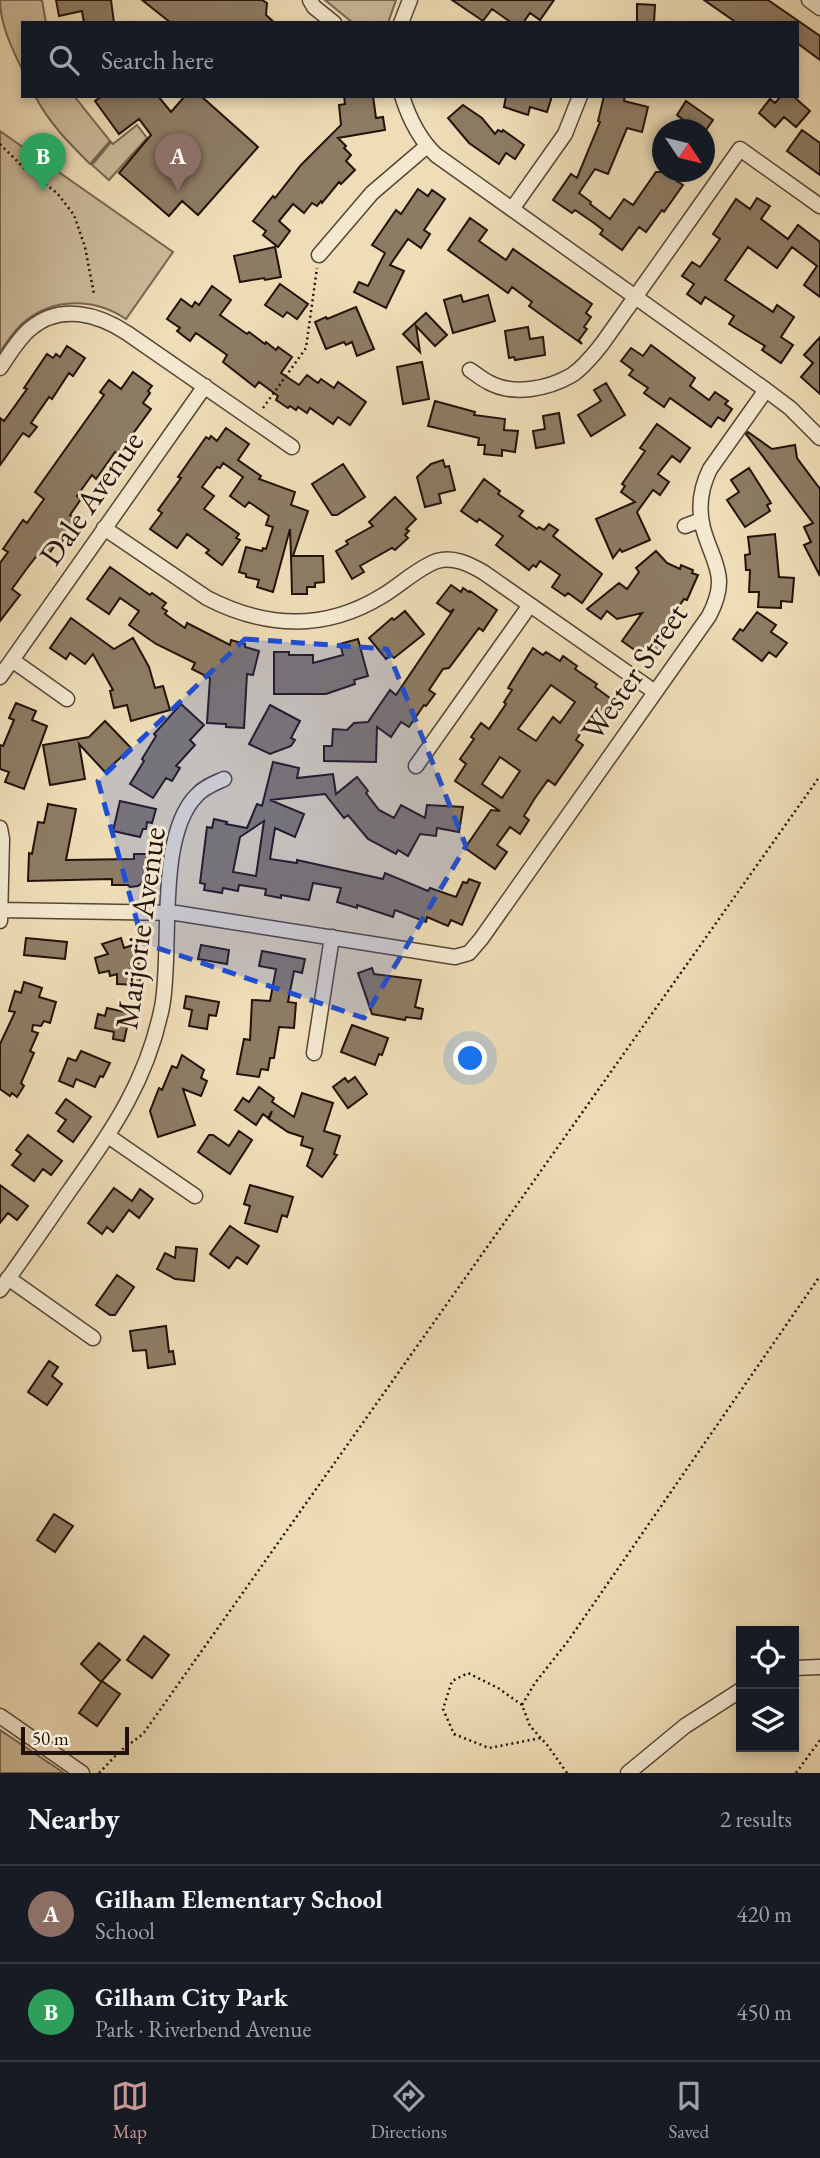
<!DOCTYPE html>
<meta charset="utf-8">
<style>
:root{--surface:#171b24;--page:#20242c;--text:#f1f3f6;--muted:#9ea1a6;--line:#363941;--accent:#c59692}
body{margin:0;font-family:"EB Garamond",serif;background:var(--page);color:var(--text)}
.controls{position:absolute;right:21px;bottom:21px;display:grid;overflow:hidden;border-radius:0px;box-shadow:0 4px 10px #0003}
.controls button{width:63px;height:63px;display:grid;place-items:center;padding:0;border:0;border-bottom:2px solid var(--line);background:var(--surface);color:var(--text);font:35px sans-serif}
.compass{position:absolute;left:652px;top:119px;width:63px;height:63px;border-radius:50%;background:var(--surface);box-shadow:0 4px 10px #0003;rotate:125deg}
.scale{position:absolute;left:21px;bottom:18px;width:108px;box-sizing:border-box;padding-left:7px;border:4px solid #23120b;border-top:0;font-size:19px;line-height:24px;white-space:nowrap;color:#23120b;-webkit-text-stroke:5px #f4e9d0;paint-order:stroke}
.you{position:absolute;left:471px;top:1059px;width:24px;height:24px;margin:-18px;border:5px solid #fff;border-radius:50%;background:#1a73e8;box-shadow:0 0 0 10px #1a73e833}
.badge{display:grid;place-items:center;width:46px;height:46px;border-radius:50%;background:var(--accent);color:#fff;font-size:23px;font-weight:700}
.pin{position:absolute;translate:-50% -58px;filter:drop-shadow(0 2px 4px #0008)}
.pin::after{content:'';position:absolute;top:37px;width:24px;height:21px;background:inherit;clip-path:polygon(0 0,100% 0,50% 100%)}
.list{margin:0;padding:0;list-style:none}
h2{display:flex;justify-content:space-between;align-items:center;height:91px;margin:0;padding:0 28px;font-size:30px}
h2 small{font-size:23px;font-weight:400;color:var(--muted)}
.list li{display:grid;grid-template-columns:46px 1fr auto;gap:21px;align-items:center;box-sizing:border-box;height:98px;padding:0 28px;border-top:2px solid var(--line)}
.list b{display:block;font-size:26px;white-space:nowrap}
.list p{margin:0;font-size:23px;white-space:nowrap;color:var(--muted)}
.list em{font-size:23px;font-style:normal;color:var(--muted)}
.icon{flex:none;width:38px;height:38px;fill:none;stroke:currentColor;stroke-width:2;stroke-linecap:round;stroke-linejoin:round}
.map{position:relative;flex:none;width:820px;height:1773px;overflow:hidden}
.search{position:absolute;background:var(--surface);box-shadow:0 4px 10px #0003;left:21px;right:21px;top:21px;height:77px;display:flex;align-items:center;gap:18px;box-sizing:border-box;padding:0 24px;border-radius:0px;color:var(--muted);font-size:26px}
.sheet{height:287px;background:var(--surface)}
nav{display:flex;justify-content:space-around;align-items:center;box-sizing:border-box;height:98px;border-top:2px solid var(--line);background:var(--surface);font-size:19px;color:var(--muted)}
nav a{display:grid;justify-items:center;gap:4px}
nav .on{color:var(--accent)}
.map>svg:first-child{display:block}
</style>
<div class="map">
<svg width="820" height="1773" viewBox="0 0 820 1773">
<rect width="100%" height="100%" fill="#eeddb7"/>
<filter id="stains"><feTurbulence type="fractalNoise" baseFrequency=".00286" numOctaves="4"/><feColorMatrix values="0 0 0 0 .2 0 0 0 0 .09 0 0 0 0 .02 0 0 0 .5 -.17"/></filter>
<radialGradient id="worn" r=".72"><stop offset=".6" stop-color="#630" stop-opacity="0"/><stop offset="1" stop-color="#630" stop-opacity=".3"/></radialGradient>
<path fill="#cbba9a" stroke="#776652" stroke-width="2" d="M0,0h42l4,23h-23v48c-11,-22 -23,-47 -23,-71z
M325,0h71l-8,23h-35z
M35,96h39l36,45 -20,23c-21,-21 -41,-41 -55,-68z
M137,125l10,13 -38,42 -17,-15 19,-23 2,2z
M0,131l173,121 -47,67c-31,-21 -72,-22 -102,3 -10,8 -17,20 -24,30z
M0,1730l64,43h-64z"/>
<path fill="#8d7c64" stroke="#23120b" stroke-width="2" fill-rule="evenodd" d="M56,0h55l3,23h-30l-2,-12 -23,5z
M142,0h120l5,3 -1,12 9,8h-104z
M452,0h102l-14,20 -10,-7 -7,10h-11l-20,-14 -9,12z
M704,0h64l52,36v24l-23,-17v-20h-60z
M637,4l18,1 -1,18h-17z
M102,96h56l13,16 14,-16h16l57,51 -60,68 -16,-14 -13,15 -50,-43 32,-38 -12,-16 -20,15 -24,-33z
M344,96h29l3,22 7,-1 2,13 -47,8 8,8 -2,2 7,7 -5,6 9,9 -14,14 -2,-2 -17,21 -1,-2 -4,5 -5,-3 -8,10 -11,-9 -14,17 11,10 -12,16 -15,-12 3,-4 -13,-10 20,-25 2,2 26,-33 40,-40 -2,-20 6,-1z
M506,96h46l-5,16 -17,-5 -2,8 -24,-8z
M604,96h21l-1,5 24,6 -6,25 -15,-4 -19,46 -13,-5 -16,24 12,9 -1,2 20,15 14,-20 9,6 23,-33h28l-7,9 6,4 -19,27 -2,-2 -16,22 -7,-5 -17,23 -22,-16 3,-4 -9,-7 -19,-13 -3,3 -19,-13 18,-26 6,4 23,-56 -2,-1z
M781,96h12l17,15 -14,16 -12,-10 -9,10 -16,-14 11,-14 5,4z
M686,101l27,19 -7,10h-32l8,-11 -5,-4z
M463,105l19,13 13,16 3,-4 4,2 1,-2 21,15 -9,14 -9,-6 -7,11 -30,-21 -21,-25z
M802,130l18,13v32l-33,-24z
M418,189l10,7 4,-6 13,9 -21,31 6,4 -9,14 -13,-9 -18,26 14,6 -18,37 -32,-16 5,-10 9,4 17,-33 -13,-8 24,-35 5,4z
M757,198l13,8 -9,13 27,20 10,-14 22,17v55l-16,-12 13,-19 -25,-19 -15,21 -29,-21 -23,33 48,32 4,-7 17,12 -13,20 12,8 -12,18 -19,-13 3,-4 -36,-22 5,-8 -29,-19 -4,7 -14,-10 7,-10 -12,-8 10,-14 8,5 20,-28 -7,-5 23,-35 14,10z
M470,218l17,12 -8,11 27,19 7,-11 79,55 -6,9 5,4 -7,10 3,2 -8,11 3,4 -53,-38 3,-4 -20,-15 -4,6 -60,-43z
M275,247l6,30 -16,3 -1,-2 -24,4 -6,-26z
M280,284l28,20 -11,15 -10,-7 -4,5 -18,-12z
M212,286l19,14 -11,15 27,19 2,-2 16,12 1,-2 10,8 2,-3 14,10 -11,16 18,12 8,-10 11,8 3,-4 13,9 4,-6 28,20 -16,23 -12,-8 -5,7 -23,-16 -3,5 -9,-6 -2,3 -6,-4 -2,2 -12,-8 2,-4 -19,-14 -4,5 -32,-25 4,-7 -31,-22 -6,8 -13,-10 3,-3 -13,-9 14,-20 11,8 3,-5 4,3z
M461,295l2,7 25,-7 7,26 -42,12 -9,-33z
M356,307l18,42 -17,7 -5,-14 -6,3 -2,-3 -18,7 -11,-27 11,-5 1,2z
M426,313l21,22 -12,11 -19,-20 4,26 -17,-18z
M528,327l2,12 13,-2 2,18 -30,5 -1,-3 -5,1 -4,-27z
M820,337v57l-19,-17 12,-14 -9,-8z
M651,345l44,33 -5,8 19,14 6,-8 13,9 -3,3 7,5 -8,12 -6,-4 -7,10 -41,-29 -6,9 -20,-14 4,-5 -19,-13 4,-5 -12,-9 10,-13 12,8z
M67,346l18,12 -12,18 -4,-3 -17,26 -3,-2 -18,26 6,4 -8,10 -6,-4 -23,32v-47l4,3 23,-32 -3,-1 23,-34 6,4 3,-4 4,3z
M422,362l7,37 -26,5 -6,-37z
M133,372l19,14 -4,5 2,2 -7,10 8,6 -33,45 -3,-2 -19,27 -4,-4 -15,21 4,3 -11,16 4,3 -28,40 -7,-5 -11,14 -16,22 8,6 -20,26v-58l8,-11 -5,-3 20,-29 4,3 17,-24 -9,-7 69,-97 -4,-3 9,-12 12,9z
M606,383l19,32 -34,21 -13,-21 23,-14 -7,-11z
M435,401l40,11 -1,3 31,4 -1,11 14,1 -3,21 -13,-2v6l-18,-2 1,-9h-7l1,-7 -51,-12z
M559,413l5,30 -28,5 -3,-17 12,-2 -2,-13z
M657,424l33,24 -10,14 -8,-6 -14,18 11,8 -9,13 -7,-5 -16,22 13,28 -28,12 -2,-3 -7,9 -17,-39 39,-17 -14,-10 4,-6 -3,-2 23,-33 -5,-3z
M226,428l23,16 -11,16 23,16 -2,3 36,13 -4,13 17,6 -15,45h-2l-1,-27 -17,63 -16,-5 2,-7 -13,-3v-3l-7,-2 7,-25 16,4 1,-3 3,1 7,-22 -7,-2 3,-9 -20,-14 -4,5 -15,-11 13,-19 -20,-14 -3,5 -3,-1 -15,20 12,9 -10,13 35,25 -3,4 4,2 -18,25 -16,-12 3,-3 -22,-16 -10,14 -27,-19 12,-16 -4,-3 23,-32 -3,-1 28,-40 3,2 2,-3 6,5z
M748,432l24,17 23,-4 2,13 23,31v87l-16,-31 7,-3 -7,-15 9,-4 -67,-89z
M443,460l2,7 4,-1 6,24 -16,4 2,9 -16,4 -8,-30 14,-13z
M343,464l22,33 -28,18h-5l-20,-31z
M749,468l22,35 -4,2 3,6 -25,16 -18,-27 12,-8 -8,-12z
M484,479l16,12 -2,3 25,17 -4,5 18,13 2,-2 5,3 5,-6 9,6 -5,6 49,38 -20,29 -14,-10 -3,3 -13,-9 8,-12 -20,-14 -4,6 -3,-2 -4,5 -33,-25 7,-9 -24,-17 -2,3 -16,-11z
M395,497l21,22 -10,10 3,2 -4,4 3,3 -13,12 -3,-2 -32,18 4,6 -12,7 -16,-28 12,-7 -2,-3 27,-15 -4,-4z
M775,534l4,43 15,1 -2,24 -11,-1v7l-23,-1 1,-15h-10l1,-22h-4l-1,-15 5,-1 -2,-17z
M656,551l11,12 13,6 1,-4 12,5 -1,3 6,2 -11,25 -3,-1 -19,27 4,3 -11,16 2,7h-8l-2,3 -7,1 -21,-15 20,-28 -25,6 -10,-8 -6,8 -14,-10 32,-26 8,6 12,-17 -3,-4z
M291,556h32l1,26 -9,1v4h-8v7h-15z
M110,567l40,28 2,-2 14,10 -4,5 5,3 -2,3 20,14 2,-5 43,22 1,-5 14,4v3l14,4 -6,24 -6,-1 -3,54 -18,-1v-3l-19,-1 3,-45 -18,-9 3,-6 -39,-19 -27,-19 10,-14 -19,-13 -11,16 -22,-15z
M451,585l10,7 2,-4 6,4 1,-1 27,19 -14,21 -4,-3 -30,40 -6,1 -14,21 6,4 -9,12 -2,-1 -15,22 -8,-5 -10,15 -14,-10 -1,35 -52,-1v-15h8l1,-17 14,1 7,-7 14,-1 22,-32 6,5 58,-86 -4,3 -13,-9z
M405,611l19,23 -30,24 -3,-3 -5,4 -17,-21 23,-20 2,2z
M757,612l19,13 -5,7 16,11 -11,14 -7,-5 -7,9 -29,-22 7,-10 3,2z
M71,618l43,31 19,-11 16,29 6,21 8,-2 7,24 -39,11 -4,-16 -13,3 -4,-17 3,-1 -20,-36 -8,10 -15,-11 -4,6 -16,-11z
M358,639l10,37 -14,4 1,4 -29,10h-52v-42h15v3h24v8l30,-8 -3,-11z
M533,648l10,7 3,-3 14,9 3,-5 14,10 -2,3 22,15 -2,3 19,14 -14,19 -7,-5 -17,25 7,5 -28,40 -7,-5 -13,18 -11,18 5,4 -9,14 -10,-7 -13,18 10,7 -12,17 -30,-21 26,-38 9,1 -45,-30 11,-17 -6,-5 14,-20 -3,-2 10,-14 8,6 17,-25 -2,-2 8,-12 -4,-2zM551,685l24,17 -15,21 -7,-6 -17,24 -18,-12zM500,757l20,14 -18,27 -20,-14z
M16,703l20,8 -4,9 15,6 -23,63 -19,-7 4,-10 -9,-3v-24l3,1 11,-26 -5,-2z
M181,704l23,21 -14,15 5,5 -19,21 4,2 -8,13 -6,-3 -13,20 -23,-14 14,-23 -2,-2 14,-23 -2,-2z
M270,705l30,16 -9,17 4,2 -4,6 -21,8 -21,-10z
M105,721l26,27 -26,24 -26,-28 6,35 -35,6 -7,-40 46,-8z
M273,762l26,6 -2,10 36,-4 3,20 21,-17 11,14 -2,2 13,17 15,8 7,-13 24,13 2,-13 36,2 -4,25 -22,-4 -1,8 -16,-2 -12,22 -10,-6 -2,4 -28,-15 -20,-24 -4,3 -19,-24 -55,6 34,14 -9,23 -20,-9 -5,31 27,4v-3l86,19 2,-6 43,18 2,-3 26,9 7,-15 4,1 2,-4 11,4 -18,42 -11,-5 -3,6 -21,-9 -1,5 -31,-12 -2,7 -36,-12v3l-20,-6 4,-14 -28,-5 -4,17 -28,-5v3l-16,-3 1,-6 -27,-4 -1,6 -15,-3 -1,5 -18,-3 1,-6 -5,-1 7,-56 5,1 2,-9 13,3 -1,2 21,4 10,-24 5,2zM264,821l-8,55 -23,-4 7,-35z
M120,801l36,8 -4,14 -5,-1 -1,7h-3l-3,8 -27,-6z
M48,804l28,5 -10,51 68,-1v-5h14v24l-10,8 -8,1 -2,-2h-16v-6l-84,2 1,-28 3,1 6,-32 6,1z
M26,938l41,4 -2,17 -41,-4z
M121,938l3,10 9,-3 8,26 -1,14 -23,-1v-10l-7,2 -1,-5 -10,2 -4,-15 13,-4 -6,-10z
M201,945l28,5 -2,14 -29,-5z
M262,951l43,8 -3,14 -8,-2 -6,31 8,1 -2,25 -15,-1 -5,31h-4l-2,12 -7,-1 -2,8 -22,-3 7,-35 6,1 2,-40 18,1 6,-32 -17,-3z
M372,968l2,6 47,6 -6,27 8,2 -2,10 -15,-2 -1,3 -33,-6 -14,-41z
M24,982l18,6 -3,9 17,5 -6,21 -6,-2 -3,5 -8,-1 -1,6 6,2 -8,18 4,2 -13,30 3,3 -7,11 -5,-4 -2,3 -10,-7v-45l15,-32 -6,-1 6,-20 6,2z
M186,996l33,6 -3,14 -7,-1 -2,14 -18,-3 3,-16 -8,-2z
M107,1008l23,5 -6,28 -11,-2 1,-7 -19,-4 3,-14 7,2z
M352,1025l36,13 -6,17 -3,-1 -4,11 -34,-13z
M81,1051l29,12 -7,14 -3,-1 -5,11 -19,-8 -3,8 -14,-6 9,-23 8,3z
M182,1055l22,15 -3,8 6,3 -6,15 -18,-7 12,36 -37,12 -8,-26 9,-23 3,2 10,-24 5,2z
M355,1077l12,17 -19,14 -15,-21 12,-9 3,4z
M259,1087l15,11 -2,4 22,15 8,-24 31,10 -9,28 16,5 -6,18 3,1 -15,22 -15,-11 6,-17 -12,-4 2,-8 -15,-5 -19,-13 3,-8 -4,7 -5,-4 -7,11 -21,-15 8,-12 6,4z
M66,1099l25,18 -18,25 -15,-11 8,-11 -10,-7z
M239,1131l13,9 -22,34 -32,-22 11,-17h4l16,11z
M28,1135l34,26 -11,14 -8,-6 -9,12 -22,-16 9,-11 -5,-4z
M0,1185l28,21 -11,14 -9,-7 -8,10z
M250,1185l43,12 -6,20 -5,-2 -5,17 -32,-9 5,-17 -6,-2z
M114,1188l18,13 8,-12 13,10 -14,19 -10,-8 -16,22 -6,-5 -5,7 -14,-11z
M230,1226l29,20 -12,18 -10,-7 -8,11 -19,-14z
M176,1247l21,2 -3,32 -19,-2 -18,-10 8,-16 10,5z
M117,1275l17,12 -19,28h-5l-14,-10z
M166,1326l3,26 4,-1 2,13 -27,4 -2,-18 -13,1 -3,-20z
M49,1361l9,6 -6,9 10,8 -15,21 -19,-13z
M54,1514l19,12 -18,26 -18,-12z
M144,1636l25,19 -17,23 -25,-18z
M99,1643l21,17 -19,22 -20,-18z
M102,1681l18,13 -23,32 -18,-13z"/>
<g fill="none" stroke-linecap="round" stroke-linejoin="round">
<g stroke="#564536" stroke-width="17">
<path id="minor" d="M310,0l4,7 20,16
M809,0l11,8
M401,23l9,-23
M402,96c7,22 17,43 34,59l330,235 24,18 30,30
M512,209l53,-75 15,-38
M319,255l53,-62 55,-47
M0,368c9,-13 18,-29 30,-39 30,-26 68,-15 97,4l165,114
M470,370c6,4 12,9 18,12 25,14 60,7 84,-7 12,-8 21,-20 30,-31l138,-195 80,57
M685,526l16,-6
M104,528l103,70c58,30 118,33 175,-2 17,-10 37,-29 55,-35 16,-5 32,3 46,11l172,120
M12,660l55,39
M0,677l205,-291
M416,766l114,-161
M0,828l2,11 -2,82
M1,910l175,3 279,44 14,-4 12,-14 228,-323c21,-40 4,-52 -6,-88 -5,-20 -2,-41 7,-59l56,-79
M314,1053l18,-116
M108,1136l87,60
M8,1278l85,60
M0,1290c24,-33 47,-67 70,-100 43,-61 77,-109 92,-183 11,-56 -7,-170 35,-212 7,-8 18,-12 27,-16
M794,1668l26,-1
M0,1716l82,57
M628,1773l57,-47 56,-36"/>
</g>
<path stroke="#23120b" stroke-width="2.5" stroke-dasharray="2 3.5" stroke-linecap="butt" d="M0,144l23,23 34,26 17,22 11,32 9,47
M263,408l43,-60 11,-80
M522,1705l-24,-17 -30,-15 -16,8 -9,28 11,25 35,14 52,-10
M99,1773l20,-21 24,-18 677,-958
M567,1773l-19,-27 -18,-20 -8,-21 13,-22 33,-42 252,-365
M796,1773l24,-33"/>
<use href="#minor" stroke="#f4e9d0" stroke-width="14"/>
</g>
<path fill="#1d4ed8" fill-opacity="0.2" stroke="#1d4ed8" stroke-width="5" stroke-dasharray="14 9" stroke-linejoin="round" d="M245,639l142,10 79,197 -102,172 -221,-75 -45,-162z"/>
<g text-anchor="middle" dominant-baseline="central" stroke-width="6" stroke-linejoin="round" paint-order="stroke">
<g font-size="32" fill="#23120b" stroke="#f4e9d0">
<text transform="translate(91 498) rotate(-55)">Dale Avenue</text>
<text transform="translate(634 672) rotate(-55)">Wester Street</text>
<text transform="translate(140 928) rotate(-82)">Marjorie Avenue</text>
</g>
</g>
<rect width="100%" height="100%" filter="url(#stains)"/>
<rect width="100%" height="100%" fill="url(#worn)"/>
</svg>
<div class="controls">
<button><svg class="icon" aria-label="locate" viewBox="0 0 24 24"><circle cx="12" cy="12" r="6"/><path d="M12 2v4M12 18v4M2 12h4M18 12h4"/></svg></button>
<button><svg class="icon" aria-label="layers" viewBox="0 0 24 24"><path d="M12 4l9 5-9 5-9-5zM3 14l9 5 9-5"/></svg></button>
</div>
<svg class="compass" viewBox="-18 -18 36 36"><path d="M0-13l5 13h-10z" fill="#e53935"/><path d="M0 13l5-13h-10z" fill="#9ea1a6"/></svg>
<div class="scale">50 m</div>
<div class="you"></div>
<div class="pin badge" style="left:178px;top:191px;background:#8d6e63">A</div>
<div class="pin badge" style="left:43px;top:191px;background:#2e9e5b">B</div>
<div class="search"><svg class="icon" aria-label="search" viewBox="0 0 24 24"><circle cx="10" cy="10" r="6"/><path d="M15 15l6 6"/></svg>Search here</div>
</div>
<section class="sheet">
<h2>Nearby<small>2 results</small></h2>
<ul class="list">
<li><span class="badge" style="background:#8d6e63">A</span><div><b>Gilham Elementary School</b><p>School</p></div><em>420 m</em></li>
<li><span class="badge" style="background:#2e9e5b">B</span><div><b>Gilham City Park</b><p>Park · Riverbend Avenue</p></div><em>450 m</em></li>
</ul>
</section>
<nav>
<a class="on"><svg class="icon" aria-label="map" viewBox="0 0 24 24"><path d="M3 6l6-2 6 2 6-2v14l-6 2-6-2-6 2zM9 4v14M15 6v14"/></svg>Map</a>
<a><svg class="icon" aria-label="directions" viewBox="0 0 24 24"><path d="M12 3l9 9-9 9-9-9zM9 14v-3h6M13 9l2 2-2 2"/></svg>Directions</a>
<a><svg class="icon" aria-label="saved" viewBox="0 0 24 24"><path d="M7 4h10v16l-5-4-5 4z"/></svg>Saved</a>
</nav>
